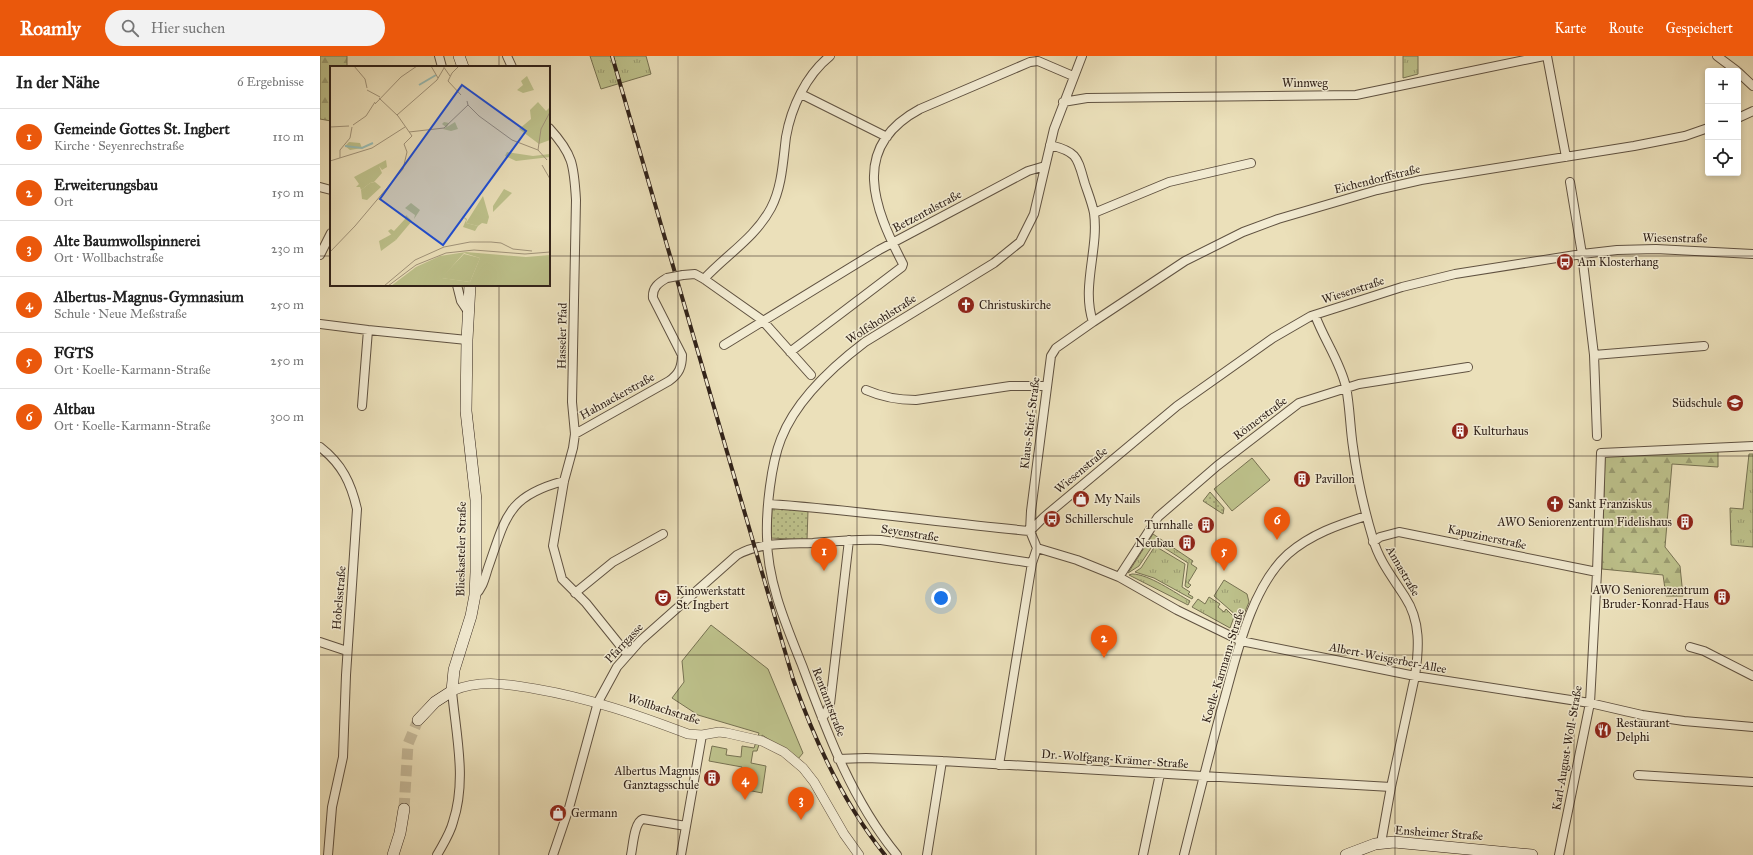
<!DOCTYPE html>
<html lang="de">
<meta charset="utf-8">
<style>
:root{--surface:#fff;--page:#f2f2f2;--text:#222;--muted:#767676;--line:#e0e0e0;--accent:#ea580c}
body{margin:0;font-family:"IM FELL Great Primer",serif;background:var(--page);color:var(--text)}
.controls{position:absolute;right:12px;top:12px;display:grid;overflow:hidden;border-radius:4px;box-shadow:0 2px 6px #0003}
.controls button{width:36px;height:36px;display:grid;place-items:center;padding:0;border:0;border-bottom:1px solid var(--line);background:var(--surface);color:var(--text);font:20px sans-serif}
.you{position:absolute;left:621px;top:542px;width:14px;height:14px;margin:-10px;border:3px solid #fff;border-radius:50%;background:#1a73e8;box-shadow:0 0 0 6px #1a73e833}
.badge{display:grid;place-items:center;width:26px;height:26px;border-radius:50%;background:var(--accent);color:#fff;font-size:13px;font-weight:700}
.pin{position:absolute;translate:-50% -33px;filter:drop-shadow(0 1px 2px #0008)}
.pin::after{content:'';position:absolute;top:21px;width:14px;height:12px;background:inherit;clip-path:polygon(0 0,100% 0,50% 100%)}
.list{margin:0;padding:0;list-style:none}
h2{display:flex;justify-content:space-between;align-items:center;height:52px;margin:0;padding:0 16px;font-size:17px}
h2 small{font-size:13px;font-weight:400;color:var(--muted)}
.list li{display:grid;grid-template-columns:26px 1fr auto;gap:12px;align-items:center;box-sizing:border-box;height:56px;padding:0 16px;border-top:1px solid var(--line)}
.list b{display:block;font-size:15px;white-space:nowrap}
.list p{margin:0;font-size:13px;white-space:nowrap;color:var(--muted)}
.list em{font-size:13px;font-style:normal;color:var(--muted)}
.icon{flex:none;width:22px;height:22px;fill:none;stroke:currentColor;stroke-width:2;stroke-linecap:round;stroke-linejoin:round}
.map{position:relative;flex:none;width:1433px;height:799px;overflow:hidden}
header{display:flex;align-items:center;gap:24px;box-sizing:border-box;height:56px;padding:0 20px;background:var(--accent);color:#fff}
header strong{font-size:19px}
nav{display:flex;gap:22px;margin-inline-start:auto;font-size:14px}
.search{width:280px;height:36px;background:var(--page);display:flex;align-items:center;gap:10px;box-sizing:border-box;padding:0 14px;border-radius:22px;color:var(--muted);font-size:15px}
main{display:flex}
aside{flex:1;background:var(--surface)}
.map>svg:first-child{display:block}
</style>
<header>
<strong>Roamly</strong>
<div class="search"><svg class="icon" aria-label="search" viewBox="0 0 24 24"><circle cx="10" cy="10" r="6"/><path d="M15 15l6 6"/></svg>Hier suchen</div>
<nav><a>Karte</a><a>Route</a><a>Gespeichert</a></nav>
</header>
<main>
<aside>
<h2>In der Nähe<small>6 Ergebnisse</small></h2>
<ul class="list">
<li><span class="badge">1</span><div><b>Gemeinde Gottes St. Ingbert</b><p>Kirche · Seyenrechstraße</p></div><em>110 m</em></li>
<li><span class="badge">2</span><div><b>Erweiterungsbau</b><p>Ort</p></div><em>150 m</em></li>
<li><span class="badge">3</span><div><b>Alte Baumwollspinnerei</b><p>Ort · Wollbachstraße</p></div><em>230 m</em></li>
<li><span class="badge">4</span><div><b>Albertus-Magnus-Gymnasium</b><p>Schule · Neue Meßstraße</p></div><em>250 m</em></li>
<li><span class="badge">5</span><div><b>FGTS</b><p>Ort · Koelle-Karmann-Straße</p></div><em>250 m</em></li>
<li><span class="badge">6</span><div><b>Altbau</b><p>Ort · Koelle-Karmann-Straße</p></div><em>300 m</em></li>
</ul>
</aside>
<div class="map">
<svg width="1433" height="799" viewBox="0 0 1433 799">
<defs>
<pattern id="grass-tufts" width="24" height="20" patternUnits="userSpaceOnUse"><rect width="24" height="20" fill="#bdc18b"/><path d="M3 7l-1-3M5 7V3M7 7l1-3M15 17l-1-3M17 17v-4M19 17l1-3" fill="none" stroke="#9a9c71"/></pattern>
<pattern id="forest-firs" width="22" height="20" patternUnits="userSpaceOnUse"><rect width="22" height="20" fill="#bdc18b"/><path d="M5 1l3.5 6h-7zM16 11l3.5 6h-7z" fill="#9a9c71"/></pattern>
<pattern id="park-dots" width="8" height="8" patternUnits="userSpaceOnUse"><rect width="8" height="8" fill="#bdc18b"/><path d="M2 2h.1M6 6h.1" fill="none" stroke="#9a9c71" stroke-width="1.8" stroke-linecap="round"/></pattern>
</defs>
<rect width="100%" height="100%" fill="#ebe0ba"/>
<filter id="stains"><feTurbulence type="fractalNoise" baseFrequency=".005" numOctaves="4"/><feColorMatrix values="0 0 0 0 .2 0 0 0 0 .09 0 0 0 0 .02 0 0 0 .5 -.17"/></filter>
<radialGradient id="worn" r=".72"><stop offset=".6" stop-color="#630" stop-opacity="0"/><stop offset="1" stop-color="#630" stop-opacity=".3"/></radialGradient>
<path fill="url(#grass-tufts)" stroke="#777252" d="M270,0h56l5,18 -50,15z
M1083,0h15v18l-15,4z
M1429,398h4v93l-22,-2 -1,-37 13,1z
M833,478l40,27 -2,3 6,4 -9,15 3,2 -3,3 -3,-2 3,-23 -33,-21 -16,24 -11,7z
M835,490l30,18 -3,23 8,5 -2,2 5,3 -1,2 -38,-21 -19,-6 6,-4z
M812,518c17,0 43,19 58,27l-2,4 -59,-30z
M904,524l23,14 2,8 -7,17h-2l-3,5 2,2 -2,4 -4,-1 4,-13 -23,-20z
M889,541l11,7 -2,3 6,5 2,-3 8,8 -4,11 -38,-21 6,-8 7,5z"/>
<path fill="url(#forest-firs)" stroke="#777252" d="M0,0h27v11h-16v54l-11,-2z
M1398,391v20l-46,-3 -7,83 15,19 3,30h-17l-3,-21 -61,-6 3,-112z"/>
<path fill="url(#park-dots)" stroke="#777252" d="M890,436l14,16 -1,6 -20,-13z
M452,451l36,4 -1,29 -36,-2z"/>
<path fill="#bdc18b" stroke="#777252" d="M932,402l18,22 -38,31 -18,-22z
M391,569l57,44 35,84 -5,6 -36,-24 -5,16h-4l-2,12 15,3 -4,27 -20,-4v2l-4,-1 4,-23 -33,-6 3,-15 15,3 -1,6 15,2 1,-11 12,2 5,-15 -61,-18 -26,-17 12,-16 -2,-21z"/>
<g fill="none" stroke-linecap="round" stroke-linejoin="round">
<path stroke="#c6ba9a" stroke-width="11" stroke-dasharray="11 5.5" stroke-linecap="butt" d="M84,753l4,-65 10,-24"/>
<g stroke="#605241" stroke-width="10">
<path id="minor" d="M119,0l3,11
M187,0l5,11
M1227,0l19,101
M1397,0l20,15
M1418,16l15,14
M481,38l86,43
M743,46l24,-4 269,-3 188,-39
M1418,62l15,-7
M229,72c24,26 25,37 27,72l-4,202 3,32 -2,14 -9,33 -11,65 9,33 24,24 41,51
M730,89c28,7 27,12 35,39 3,9 7,19 9,29 5,36 -13,74 -1,109
M1250,126l12,72 12,101 110,-9
M0,131l11,3
M774,157l75,-31 82,-19
M0,199l11,-22
M363,219l12,-1 9,5 58,41 49,55
M384,223c22,-24 51,-41 67,-71 11,-21 12,-47 15,-71 5,-29 20,-62 44,-81
M137,229l4,16 8,12
M995,259c9,25 25,46 31,72 4,20 4,41 7,60 4,31 11,62 20,92 6,22 20,39 32,58 16,24 14,52 10,79l-24,111 -10,56
M0,268l48,6 99,10
M404,289l155,-95 149,-79 17,-5
M470,296l112,-85 1,-3c-29,-56 -54,-117 17,-155l110,-47 8,-1 35,15
M1274,299l3,81
M546,334c16,7 33,10 50,10l94,-14h37
M42,350l6,-76
M255,378l94,-53c10,-7 13,-14 13,-26l-29,-57c-1,-10 5,-15 14,-20
M0,391c22,17 31,36 37,62l-11,166 -3,82 -11,50 -4,48
M449,448c87,6 174,19 261,27
M710,475l14,-14 133,-111 96,-68 38,-22 91,-29 53,-13 127,-20 35,-4 39,-1 97,5
M1053,486l7,-5 19,-5 198,40
M717,492l-7,-17 1,-20 20,-155 5,-8 37,-26 92,-61 58,-29 35,-13 99,-29 44,-10 213,-34 51,-10 23,-8
M717,492l40,12 42,17 58,33 64,31 174,35 175,27 52,12 42,6 69,6
M799,521l39,-60 59,-51 82,-63 60,-19 109,-17
M255,537l38,-31 50,-28
M155,539c8,-7 10,-18 13,-27 18,-51 19,-72 76,-87
M0,586l27,9
M1370,591l14,4 49,25
M502,662l4,-5 4,-9 19,-164
M518,703l28,-1 76,3 449,26
M679,709l33,-202 5,-15
M1318,719l115,7
M117,799c6,-11 13,-21 16,-33 14,-42 3,-87 -1,-131
M233,799l16,-47 29,-106 19,-35 23,-26 97,-86c23,-13 50,-11 76,-12 23,-2 45,-4 68,-3l151,23
M311,799c2,-9 3,-33 12,-36l43,7
M361,799l21,-120
M577,799c-46,-56 -70,-123 -95,-190 -16,-40 -35,-84 -35,-128 -1,-27 4,-73 14,-98 15,-39 51,-72 84,-97l129,-79 26,-21 14,-28 20,-85 28,-73
M607,799l15,-94
M823,799l17,-81
M864,799c12,-48 24,-96 37,-144 14,-48 28,-122 67,-157 23,-20 50,-29 78,-38
M1239,799l31,-152 7,-131 4,-119 152,-7"/>
</g>
<g stroke="#605241" stroke-width="10">
<path id="tertiary" d="M132,635c28,-12 56,-7 84,-2 53,9 102,26 152,45l14,1 17,-3 8,1 35,8 22,11 19,16 11,14 30,52 15,21"/>
</g>
<g stroke="#312219" stroke-width="12">
<path id="secondary" d="M139,0l4,11
M98,664l17,-18 17,-11 2,-21 17,-54 4,-21 1,-23v-72l-10,-89 1,-71 3,-55
M73,799l7,-22 4,-24
M1026,799l29,-11 19,-2 138,13"/>
</g>
<use href="#minor" stroke="#f2ebd2" stroke-width="8"/>
<use href="#tertiary" stroke="#f2ebd2" stroke-width="9"/>
<use href="#secondary" stroke="#f2ebd2" stroke-width="11"/>
<g stroke="#312219" stroke-width="4">
<path id="rail" d="M292,0l181,623c22,63 50,124 92,176"/>
</g>
<use href="#rail" stroke="#f2ebd2" stroke-width="2.5" stroke-dasharray="8" stroke-linecap="butt"/>
<g stroke="#605241" stroke-width="10" stroke-linecap="butt">
<path id="minor-bridge" d="M347,222l16,-3"/>
</g>
<use href="#minor-bridge" stroke="#f2ebd2" stroke-width="8"/>
</g>
<path fill="none" stroke="#312219" stroke-width="1" stroke-opacity="0.55" d="M179,0v11M358,0v799M537,0v799M716,0v799M896,0v799M1075,0v799M1254,0v799M0,200h11M229,200h1204M179,229v570M0,400h1433M0,599h1433"/>
<defs>
<g id="bus-disc" transform="scale(0.9)"><circle r="9.5" fill="#8f2418" stroke="#f2ebd2"/><path d="M-5-6H5V4H4V6H2V4H-2V6H-4V4H-5ZM-3.5-4V0h7V-4ZM-3.5 1.2v1.5H-2V1.2ZM2 1.2v1.5H3.5V1.2Z" fill="#fff"/></g>
<g id="church-disc" transform="scale(0.9)"><circle r="9.5" fill="#8f2418" stroke="#f2ebd2"/><path d="M-1.2-6h2.4v3.5h3.3v2.4h-3.3V6h-2.4V-.1h-3.3v-2.4h3.3Z" fill="#fff"/></g>
<g id="school-disc" transform="scale(0.9)"><circle r="9.5" fill="#8f2418" stroke="#f2ebd2"/><path d="M0-5L7-2L0 1L-7-2ZM-4 1L0 2.5L4 1V4Q0 6-4 4Z" fill="#fff"/></g>
<g id="building-disc" transform="scale(0.9)"><circle r="9.5" fill="#8f2418" stroke="#f2ebd2"/><path d="M-4-6H4V6H1V3H-1V6H-4ZM-2.5-4.3h1.7v1.8h-1.7ZM.8-4.3h1.7v1.8H.8ZM-2.5-1h1.7V.8h-1.7ZM.8-1h1.7V.8H.8Z" fill="#fff"/></g>
<g id="shop-disc" transform="scale(0.9)"><circle r="9.5" fill="#8f2418" stroke="#f2ebd2"/><path d="M-5-2.5h2.3a2.7 3.5 0 0 1 5.4 0H5L5.5 6h-11ZM-1.5-2.5h3a1.5 2.3 0 0 0-3 0Z" fill="#fff"/></g>
<g id="theatre-disc" transform="scale(0.9)"><circle r="9.5" fill="#8f2418" stroke="#f2ebd2"/><path d="M-5-5.5Q0-4 5-5.5V0Q5 5 0 6Q-5 5-5 0ZM-3.3-2.5H-1v1.5H-3.3ZM1-2.5H3.3v1.5H1ZM-2.8 1Q0 5.5 2.8 1Z" fill="#fff"/></g>
<g id="restaurant-disc" transform="scale(0.9)"><circle r="9.5" fill="#8f2418" stroke="#f2ebd2"/><path d="M-5-6h1v4h1v-4h1v4h1v-4h1v5L-1.5 .5V6h-2V.5L-5-1ZM5-6V6H3V1.5H1.5Q1.5-4 5-6Z" fill="#fff"/></g>
</defs>
<g fill-rule="evenodd">
<use href="#bus-disc" x="1245" y="206"/>
<use href="#church-disc" x="646" y="249"/>
<use href="#school-disc" x="1415" y="347"/>
<use href="#building-disc" x="1140" y="375"/>
<use href="#building-disc" x="982" y="423"/>
<use href="#shop-disc" x="761" y="443"/>
<use href="#church-disc" x="1235" y="448"/>
<use href="#bus-disc" x="732" y="463"/>
<use href="#building-disc" x="1365" y="466"/>
<use href="#building-disc" x="886" y="469"/>
<use href="#building-disc" x="867" y="487"/>
<use href="#building-disc" x="1402" y="541"/>
<use href="#theatre-disc" x="343" y="542"/>
<use href="#restaurant-disc" x="1283" y="674"/>
<use href="#building-disc" x="392" y="722"/>
<use href="#shop-disc" x="238" y="757"/>
</g>
<g text-anchor="middle" dominant-baseline="central" stroke-width="3" stroke-linejoin="round" paint-order="stroke">
<g font-size="12" fill="#312219" stroke="#f2ebd2">
<text x="985" y="27">Winnweg</text>
<text transform="translate(1057 123) rotate(-14)">Eichendorffstraße</text>
<text transform="translate(607 155) rotate(-28)">Betzentalstraße</text>
<text transform="translate(1355 182) rotate(1)">Wiesenstraße</text>
<text transform="translate(1033 234) rotate(-18)">Wiesenstraße</text>
<text transform="translate(561 263) rotate(-33)">Wolfshohlstraße</text>
<text transform="translate(242 280) rotate(-89)">Hasseler Pfad</text>
<text transform="translate(297 340) rotate(-29)">Hahnackerstraße</text>
<text transform="translate(940 362) rotate(-37)">Römerstraße</text>
<text transform="translate(710 367) rotate(-83)">Klaus-Stief-Straße</text>
<text transform="translate(761 414) rotate(-40)">Wiesenstraße</text>
<text transform="translate(590 477) rotate(9)">Seyenstraße</text>
<text transform="translate(1167 481) rotate(12)">Kapuzinerstraße</text>
<text transform="translate(141 493) rotate(-89)">Blieskasteler Straße</text>
<text transform="translate(1083 515) rotate(60)">Annastraße</text>
<text transform="translate(19 542) rotate(-85)">Hobelsstraße</text>
<text transform="translate(304 587) rotate(-47)">Pfarrgasse</text>
<text transform="translate(1068 602) rotate(11)">Albert-Weisgerber-Allee</text>
<text transform="translate(903 610) rotate(-73)">Koelle-Karmann-Straße</text>
<text transform="translate(509 646) rotate(69)">Rentamtstraße</text>
<text transform="translate(344 653) rotate(18)">Wollbachstraße</text>
<text transform="translate(1247 692) rotate(-80)">Karl-August-Woll-Straße</text>
<text transform="translate(795 703) rotate(4)">Dr.-Wolfgang-Krämer-Straße</text>
<text transform="translate(1119 777) rotate(4)">Ensheimer Straße</text>
</g>
<g font-size="12" fill="#312219" stroke="#f2ebd2" text-anchor="start">
<text x="1258" y="206">Am Klosterhang</text>
<text x="659" y="249">Christuskirche</text>
<text x="1402" y="347" text-anchor="end">Südschule</text>
<text x="1153" y="375">Kulturhaus</text>
<text x="995" y="423">Pavillon</text>
<text x="774" y="443">My Nails</text>
<text x="1248" y="448">Sankt Franziskus</text>
<text x="745" y="463">Schillerschule</text>
<text x="1352" y="466" text-anchor="end">AWO Seniorenzentrum Fidelishaus</text>
<text x="873" y="469" text-anchor="end">Turnhalle</text>
<text x="854" y="487" text-anchor="end">Neubau</text>
<text x="1389" y="534" text-anchor="end">AWO Seniorenzentrum<tspan x="1389" dy="14">Bruder-Konrad-Haus</tspan></text>
<text x="356" y="535">Kinowerkstatt<tspan x="356" dy="14">St. Ingbert</tspan></text>
<text x="1296" y="667">Restaurant<tspan x="1296" dy="14">Delphi</tspan></text>
<text x="379" y="715" text-anchor="end">Albertus Magnus<tspan x="379" dy="14">Ganztagsschule</tspan></text>
<text x="251" y="757">Germann</text>
</g>
</g>
<g transform="translate(10 10)">
<rect width="220" height="220" fill="#ebe0ba"/>
<path d="M177,86l26,4 17,-2v3l-34,4 -11,-5zM174,123l8,4 -19,19v-6zM76,149l6,6 -16,19 -8,-9 3,-2 3,2 11,-12zM132,150l5,3 -1,4 12,3 -3,5 -12,-4 3,-7z" fill="#bdc18b"/>
<path d="M208,36l8,9 4,-4v33l-11,4 -20,-15 12,-10 -1,-9zM19,76l11,1 2,5 -12,2 -5,-4zM153,130l6,21 -2,7 -5,-1 -4,3 -12,-3zM81,137l9,7 -6,9 1,-4 -10,-7zM62,168l4,6 -15,11 -2,-10zM136,186l60,5 24,-2v31h-159l25,-19 24,-11zM134,187l16,5 -10,24 -28,-4z" fill="#bdc18b" fill-rule="evenodd"/>
<path d="M197,10l7,14 -11,3 -6,-3 6,-5 -2,-4zM56,94l1,7 -5,3 -3,-4 3,7 -8,9 -4,1 -9,7 -1,-3h-4l3,-3 -5,-7z" fill="#bdc18b"/>
<path d="M114,56l5,1 -2,4 8,-5 3,7 -7,2 -8,-2 3,-2 -4,-3zM45,116l6,5 -14,13 -5,-1 -1,-9 9,-7zM134,188l16,4 -10,24 -29,-4z" fill="#bdc18b"/>
<path fill="none" stroke="#99bcb4" stroke-width="2" d="M89,19l17,-10M15,80l17,2 11,-5"/>
<path fill="none" stroke="#a1947a" stroke-width="1" d="M24,0l11,13 2,9M101,0l7,12M113,0l7,10M129,0l-7,7 -4,8 13,14M37,24l13,7M137,35l1,4 11,11 33,24 26,10 9,10M45,38l26,-27 16,-11M67,49l40,-35 7,-12M23,59l13,-9 9,-14M0,61l19,-1M79,66l35,-4 24,-23M208,84l3,-21 9,-17M10,92v-8l10,-12 2,-11M0,95l42,-13 33,-21M212,99l8,14M183,183l19,2M0,186l25,-26 48,-57 4,-17 -3,-8 8,-8 -14,-20 -19,-18M54,220l31,-26 29,-13 26,-5h21l10,1 12,6M58,220l28,-21 30,-12 28,-3 51,4 25,-2"/>
<path fill="#1d4ed8" fill-opacity="0.15" stroke="#1d4ed8" stroke-width="2" d="M132,19l64,46 -83,114 -63,-46z"/>
<rect width="220" height="220" fill="none" stroke="#312219" stroke-width="2"/>
</g>
<rect width="100%" height="100%" filter="url(#stains)"/>
<rect width="100%" height="100%" fill="url(#worn)"/>
</svg>
<div class="controls">
<button>+</button>
<button>−</button>
<button><svg class="icon" aria-label="locate" viewBox="0 0 24 24"><circle cx="12" cy="12" r="6"/><path d="M12 2v4M12 18v4M2 12h4M18 12h4"/></svg></button>
</div>
<div class="you"></div>
<div class="pin badge" style="left:504px;top:515px">1</div>
<div class="pin badge" style="left:784px;top:602px">2</div>
<div class="pin badge" style="left:481px;top:764px">3</div>
<div class="pin badge" style="left:425px;top:744px">4</div>
<div class="pin badge" style="left:904px;top:515px">5</div>
<div class="pin badge" style="left:957px;top:484px">6</div>
</div>
</main>
